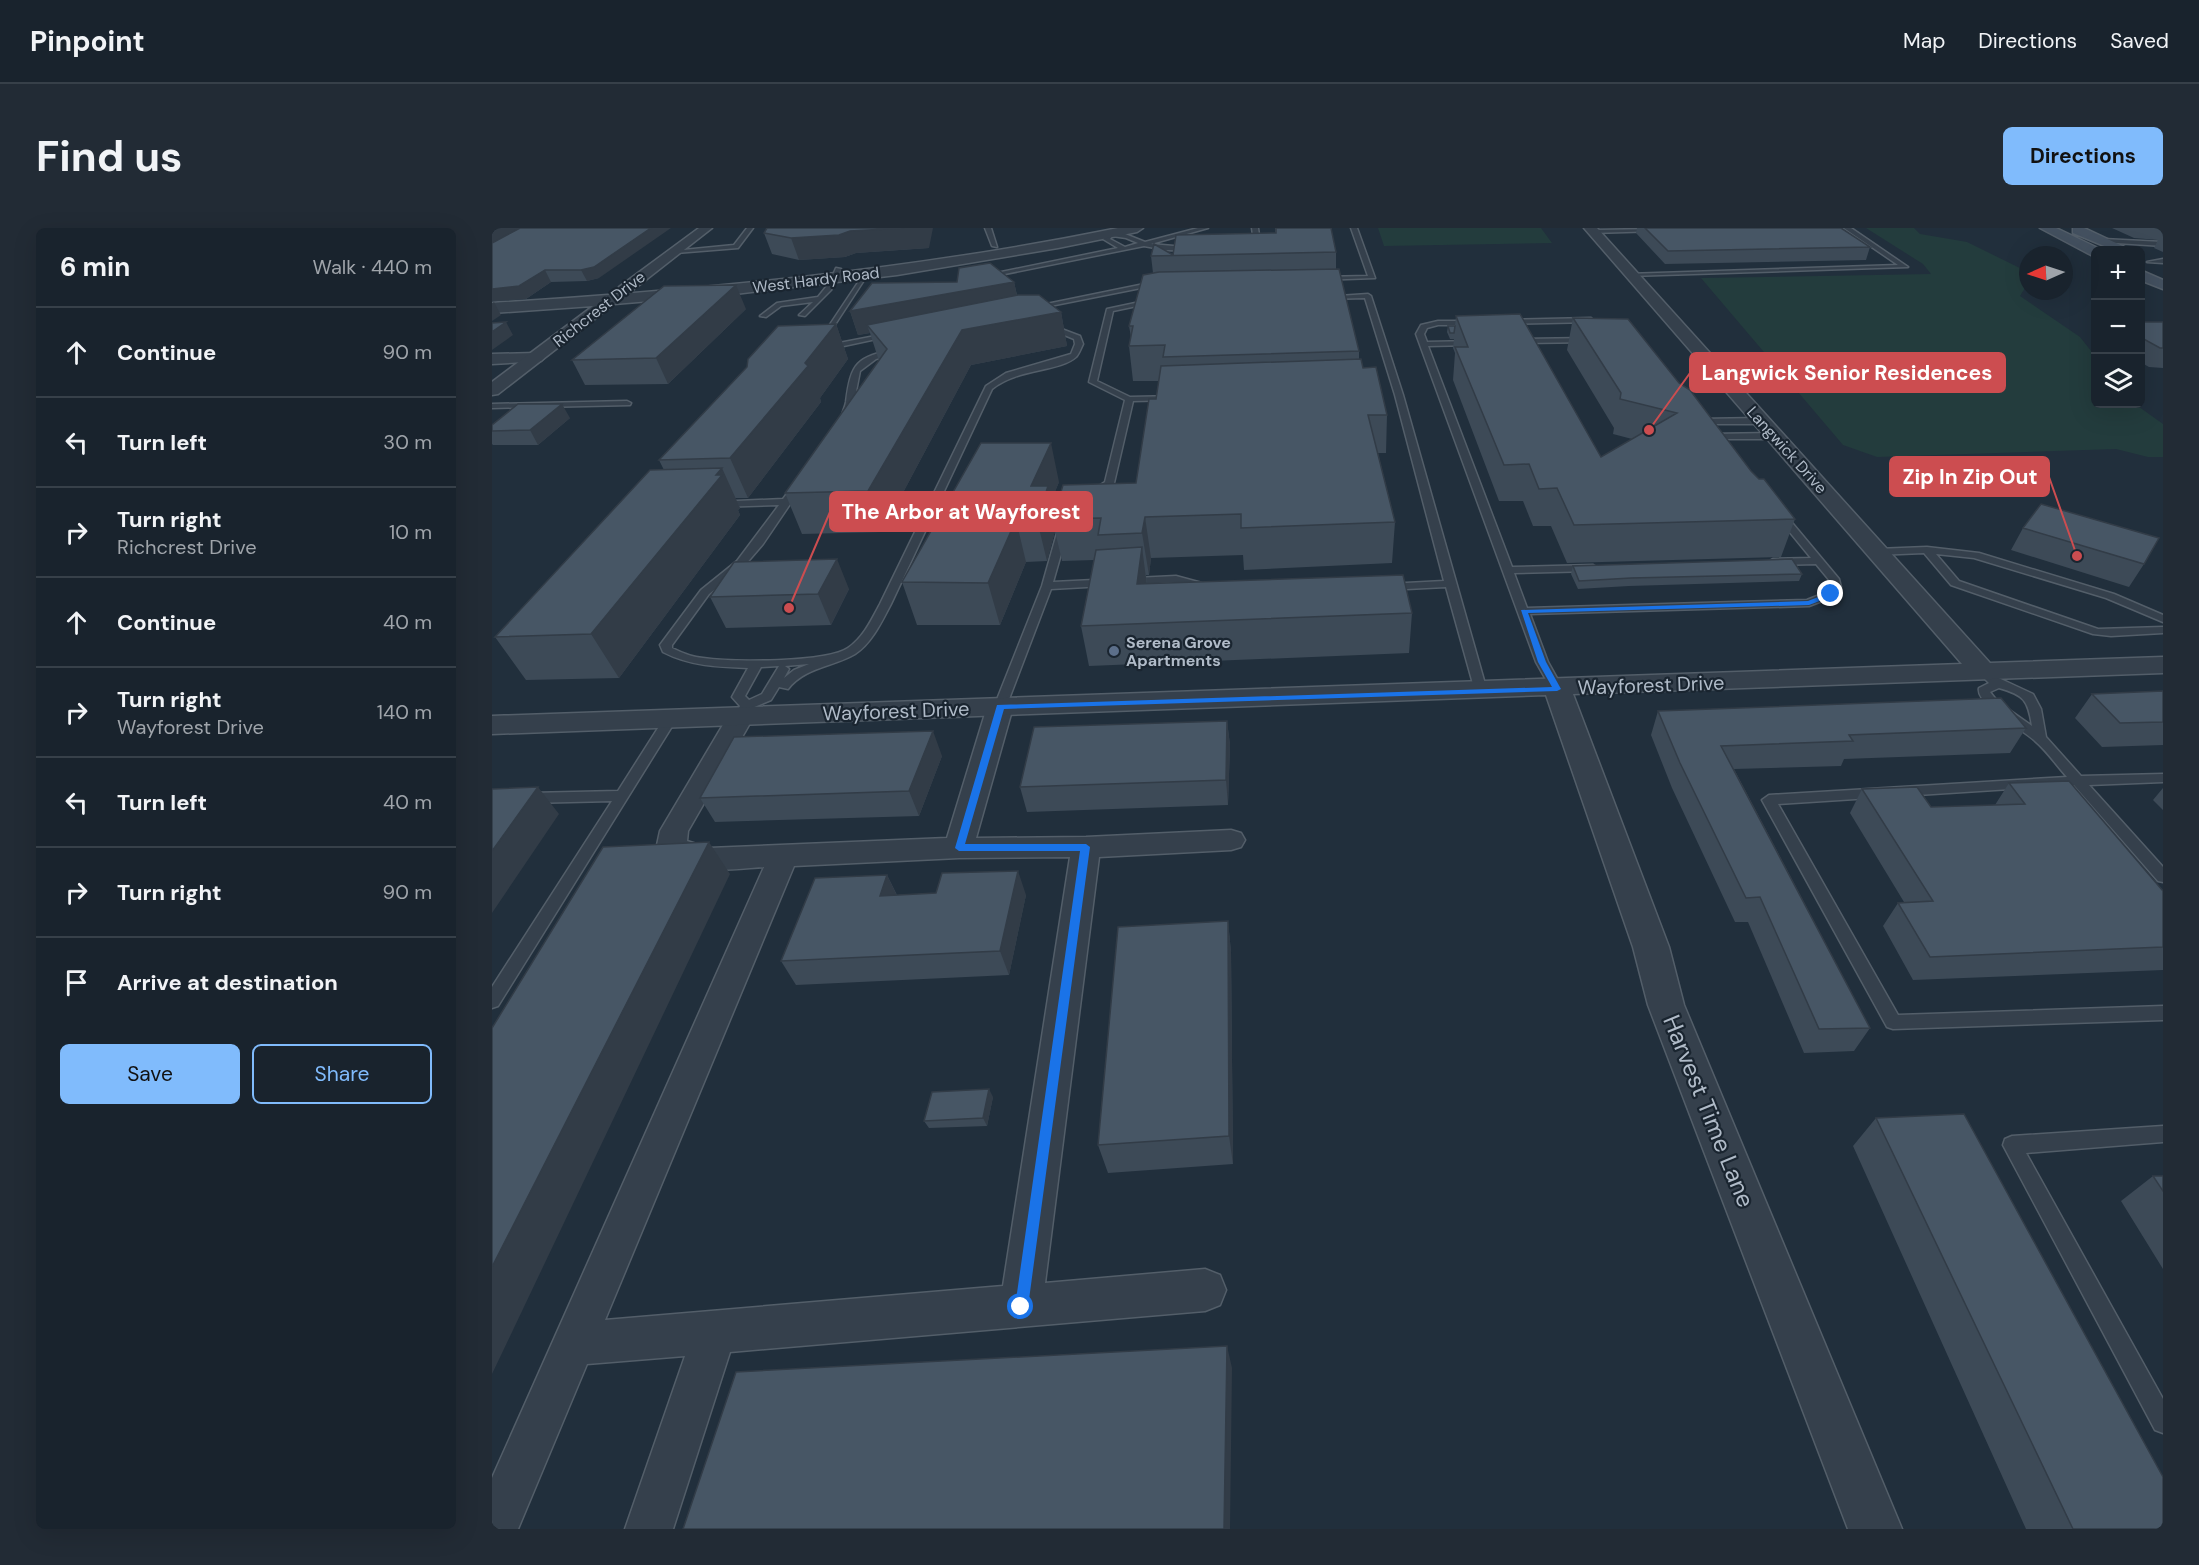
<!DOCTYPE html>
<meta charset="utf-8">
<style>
:root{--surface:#19232d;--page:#222b35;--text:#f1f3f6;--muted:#9fa4aa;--line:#374049;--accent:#80bbfc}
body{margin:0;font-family:"DM Sans",sans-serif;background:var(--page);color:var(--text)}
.controls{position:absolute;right:18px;top:18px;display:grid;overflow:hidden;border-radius:9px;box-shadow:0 6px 24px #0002}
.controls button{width:54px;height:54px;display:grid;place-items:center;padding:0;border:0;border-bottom:2px solid var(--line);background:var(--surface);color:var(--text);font:30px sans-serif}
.compass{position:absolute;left:1527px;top:18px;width:54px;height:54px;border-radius:50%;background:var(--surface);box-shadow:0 6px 24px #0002;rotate:267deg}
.stop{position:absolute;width:18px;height:18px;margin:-14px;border:4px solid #1a73e8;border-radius:50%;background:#fff}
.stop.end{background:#1a73e8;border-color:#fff;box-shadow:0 2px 6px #0008}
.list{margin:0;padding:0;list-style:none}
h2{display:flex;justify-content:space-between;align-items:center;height:78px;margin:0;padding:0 24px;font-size:26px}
h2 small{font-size:20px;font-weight:400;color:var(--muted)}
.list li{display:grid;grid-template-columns:39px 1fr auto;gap:18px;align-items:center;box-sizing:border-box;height:90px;padding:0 24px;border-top:2px solid var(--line)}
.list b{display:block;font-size:22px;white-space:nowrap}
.list p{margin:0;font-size:20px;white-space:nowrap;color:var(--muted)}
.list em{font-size:20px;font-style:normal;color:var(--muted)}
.actions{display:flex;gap:12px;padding:18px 24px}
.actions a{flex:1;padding:14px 0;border:2px solid var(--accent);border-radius:9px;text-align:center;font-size:21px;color:var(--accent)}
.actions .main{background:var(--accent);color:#111}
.icon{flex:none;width:33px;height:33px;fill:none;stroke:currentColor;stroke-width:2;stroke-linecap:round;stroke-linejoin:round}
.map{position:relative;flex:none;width:1671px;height:1301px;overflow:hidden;border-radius:9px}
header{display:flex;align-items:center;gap:36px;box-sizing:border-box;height:84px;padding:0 30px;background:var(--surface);border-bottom:2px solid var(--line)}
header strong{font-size:28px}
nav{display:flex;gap:33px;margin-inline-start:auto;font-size:21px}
.intro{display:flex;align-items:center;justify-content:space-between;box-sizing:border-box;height:144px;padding:0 36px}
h1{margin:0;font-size:42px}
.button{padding:15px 27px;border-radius:9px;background:var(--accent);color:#111;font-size:21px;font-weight:700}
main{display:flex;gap:36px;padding:0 36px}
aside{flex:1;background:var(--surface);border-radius:9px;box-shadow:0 6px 24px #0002}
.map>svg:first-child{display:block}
</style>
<header>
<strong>Pinpoint</strong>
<nav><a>Map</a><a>Directions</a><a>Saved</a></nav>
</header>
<div class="intro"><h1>Find us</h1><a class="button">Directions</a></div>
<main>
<aside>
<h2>6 min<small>Walk · 440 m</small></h2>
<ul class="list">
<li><svg class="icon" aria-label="ahead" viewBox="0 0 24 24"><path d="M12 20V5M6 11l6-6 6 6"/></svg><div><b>Continue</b></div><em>90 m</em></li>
<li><svg class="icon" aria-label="left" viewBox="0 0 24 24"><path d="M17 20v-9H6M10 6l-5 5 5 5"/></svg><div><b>Turn left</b></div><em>30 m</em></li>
<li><svg class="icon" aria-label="right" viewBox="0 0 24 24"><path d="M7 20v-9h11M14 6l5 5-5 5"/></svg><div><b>Turn right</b><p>Richcrest Drive</p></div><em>10 m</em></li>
<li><svg class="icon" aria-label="ahead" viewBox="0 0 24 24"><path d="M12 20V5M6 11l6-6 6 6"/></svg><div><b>Continue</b></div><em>40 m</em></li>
<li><svg class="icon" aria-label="right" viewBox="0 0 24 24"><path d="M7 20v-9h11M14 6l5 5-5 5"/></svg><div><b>Turn right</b><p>Wayforest Drive</p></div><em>140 m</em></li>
<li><svg class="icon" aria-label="left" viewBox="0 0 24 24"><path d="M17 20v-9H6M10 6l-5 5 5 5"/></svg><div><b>Turn left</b></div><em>40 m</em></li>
<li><svg class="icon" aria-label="right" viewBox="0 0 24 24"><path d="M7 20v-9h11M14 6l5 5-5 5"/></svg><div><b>Turn right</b></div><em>90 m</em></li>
<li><svg class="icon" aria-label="arrive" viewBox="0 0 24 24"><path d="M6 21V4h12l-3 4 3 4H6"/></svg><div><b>Arrive at destination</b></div></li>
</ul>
<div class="actions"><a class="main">Save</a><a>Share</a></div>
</aside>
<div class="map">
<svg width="1671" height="1301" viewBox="0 0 1671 1301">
<rect width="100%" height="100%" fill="#212f3c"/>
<path fill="#233c3d" d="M886,0h163l11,15 -168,3z
M1374,0h48l6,6 47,8 61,30v11l-8,13 60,41 15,19 1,48h39l28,20v33h-15l-32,-8 -239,8 -34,-12 -142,-167 230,-4 -8,-10z"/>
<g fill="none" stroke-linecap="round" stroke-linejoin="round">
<g stroke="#535e69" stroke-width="3">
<path id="service" d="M255,0h6l-15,20 -62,5 -3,-2 61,-6z
M493,0h6l6,19 -5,-1z
M706,0h10l-57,16 45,4 -2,3 -28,-1 -22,-4 -159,32 -3,-2 136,-28 -15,-9 8,-7 14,2 20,8zM620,8l14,2 12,5 -13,4 -15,-8z
M760,0h6l2,15 -15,4v-2l9,-3z
M859,0h6l18,50 -56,2 2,-3 47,-1z
M1352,0h7l57,39 -278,9 -3,-2 271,-9z
M1102,2l62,-1 3,2 -67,2z
M1611,11l60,3v4l-62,-4z
M1671,31v4l-16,-1z
M344,40l5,1 -10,21 -26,26 -6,-1 14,-13 -32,4 -15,11 -6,-1 17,-13 41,-6 12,-15z
M373,44l3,2 -45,69h16l52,-10 4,2 -56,12h-24z
M667,53l2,3 -131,26 -3,-2z
M876,66l3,2 32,99 84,296 -2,3 -4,1 -6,-4 -29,-104 -59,3 -5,-3 5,-3 57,-3 -49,-186 -30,-97 -38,1 -3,-2z
M662,71l2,3 -43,9 -16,70 33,16 47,-1 4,2 -4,2 -44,1 -19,82 -21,15h-6v-4l18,-12 20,-82 -36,-18 18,-73z
M1099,90l3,4 -90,2 -4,-2 4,-2z
M946,93h36l4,2 -4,2h-36l-11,3 -3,6 3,8 45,-1 4,2 -4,2 -44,1 84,221 81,-2 5,3 -5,3 -79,2 13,35 280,-8 20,-8 4,-5 -1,-6 -14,-17 -43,1 -5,-3 5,-3 38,-1 -36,-44 5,-3 3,1 56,67 2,8 -6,9 -26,10 -279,8 18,48 15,27 -2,3h-8l-17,-30 -120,-328 5,-9z
M551,94l37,14 3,8c-2,4 -4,10 -7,13 -17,15 -58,11 -84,32l-101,215c-9,17 -19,39 -36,50 -22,13 -50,13 -67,35l-9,-2 -8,13 -19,8 -8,13 -4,1 -6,-4 6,-12 -8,-9 16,-29c-30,-1 -58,-2 -85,-16l-3,-7 41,-55 36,-29 42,-56 -62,2 -3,-1v-4l69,-3 12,-16 3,-1 5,3 -40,59 -18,21 -36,29 -37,51v3c10,5 20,9 31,10 28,4 123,5 145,-10 15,-10 24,-29 32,-44l106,-218 20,-13 65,-19 4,-10 -1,-5 -31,-13zM317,436l-15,6 -10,8 5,-9 -4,-3zM287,438l-17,28 -13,6 -4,-4 16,-29z
M1097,110l3,4 -75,1 -4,-2 4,-2z
M404,121l3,4 -23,6 -16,12 -7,36 -6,13h-6c0,-5 4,-12 5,-18 5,-39 10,-45 50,-53z
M135,173l4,2 -1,2 -138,3v-4z
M1208,191l61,-1 4,3 -4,3h-64l-1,-2z
M1219,206l63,-1 4,3 -4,3h-66l-1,-2z
M572,295l5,3 -16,56 123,-6 37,10 -5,3 -32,-7 -125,7 -45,118 -2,3h-8l-2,-3 48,-121 17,-60z
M1435,319l52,6 135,41 49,21v7l-57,-24 -132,-40 -38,-4 23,27 139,48 65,-2v6l-52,3 -18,-2 -142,-49 -27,-32 -48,2 -5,-3 5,-3z
M1498,446l43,20 8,15 5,28 35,39 82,-2v8l-74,3 74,82v15l-5,-1 -84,-96 -296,19 120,211 265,-9v14l-270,9 -6,-2 -125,-227 7,-5 298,-18c-11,-12 -20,-26 -32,-36 -11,-11 -60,-37 -56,-53l10,-5 -5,-5zM1507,460c25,7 29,12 33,38l-34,-24 -8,-10z
M178,488l6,4 -178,286 -6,2v-21l120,-186 -120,3v-10l126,-3 47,-74z
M1671,898v16l-137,11 137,246v34l-8,-3 -152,-285 2,-6 7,-3z"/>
</g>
<g stroke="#535e69" stroke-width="3">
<path id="minor" d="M207,0h13l-83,65h-10v-6z
M44,125l8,5 -3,3 -49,3v-10z
M508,471l9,3 4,5 -37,131 110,-1 145,-7 10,3 4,7 -4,7 -10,3 -132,7 -54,426 160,-14 15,6 6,15 -6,15 -15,6 -475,41 -57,177h-48l60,-173 -98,8 -69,165h-26v-51l272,-611c-33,2 -87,12 -107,-22l3,-14 67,-113 4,-6 9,-2 9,2 4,6 -65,113 -1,10 22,7 238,-10 40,-131 4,-5zM578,629l-67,429 -398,34 189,-454 165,-8z"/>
</g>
<g stroke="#535e69" stroke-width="3">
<path id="tertiary" d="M626,0h25l-6,4 -79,16 -161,27 -162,19 -121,10 -116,90 -6,1v-13l101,-76 -101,7v-10c210,-13 420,-33 626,-75z
M1092,0h13l393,435 173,-6v16l-590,21 96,253 15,58 218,524h-54l-200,-524 -15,-58 -87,-252 -1054,39v-18l1470,-52z"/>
</g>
<g stroke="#535e69" stroke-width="3">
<path id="secondary" d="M1548,0h16l46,22h-6v6l-5,-1z
M1581,0h11l47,22h-17l-41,-17z
M1648,42l23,10v9l-23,-9z"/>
</g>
<use href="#service" fill="#35404c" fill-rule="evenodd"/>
<use href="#minor" fill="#35404c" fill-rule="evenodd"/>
<use href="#tertiary" fill="#35404c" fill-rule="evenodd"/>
<use href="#secondary" fill="#43505f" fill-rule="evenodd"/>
</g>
<path fill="#3d4a57" d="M0,0l107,50 -12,3 -36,1 -25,17 -34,2z
M783,0h56l5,24v17l23,82v8l28,56 -1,38h-8l17,69 -3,41 -148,7 -1,-15 -92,3 -2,17h-3l1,9 265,29 -3,40 -320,13 -8,-40 13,-66 -32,1 -7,-30 -8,30 -21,1 -26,63h-83l-15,-43 157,-100 -8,19 3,13 82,-31 20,-84 3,-18h-26l-4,-35 2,-9 -2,-11 24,-53 -2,-17 22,-1 102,-22z
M1145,0h204l29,19 -4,13 -201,4 -29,-31z
M1620,0h51v24l-9,-4 4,-8 -24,-2z
M272,5l165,15 -73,5 -11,4 -46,3 -27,-6z
M465,54h57l3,13 44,17 6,34 -96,19 -89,167 -80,2 -17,-41 94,-132 -9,-28 -12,2 -8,-24z
M254,81l-78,75 -83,1 -13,-25z
M964,88l145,141 31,-18 -19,-5 1,-6 -47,-78 6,-32 106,65 72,88 44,48 -14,38 -214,6 -16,-37h-18l-10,-25h-24l-46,-121 2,-27 -2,-5 1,-9h-4l-3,-7 1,-6h7z
M1648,94h23v46l-14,-1 -9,-5z
M344,96l12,35 -28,39 1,4 -73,96h-13l5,10 -2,2 2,5 -121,163 -93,2 -31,-43 169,-167 -5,-10z
M78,190l-32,27h-45l-1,-1v-19z
M1531,300l121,36 -15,23 -118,-37z
M1081,338l229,8 -3,7 -170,5 -51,3 -7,-15z
M357,361l-18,36 -105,3 -16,-31z
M1671,463v54l-61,2 -27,-29 17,-24z
M1166,483l368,17 -16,25 -166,6 -3,7 -107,3 136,259 -16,23 -50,2 -56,-131h-13l-63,-134 -21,-53z
M735,493l3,24 -2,60 -201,7 -7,-25z
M450,528l-23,60 -204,6 -15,-24z
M1517,555l154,108v79l-250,10 -30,-54 15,-23 6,-1 -54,-89 12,-24 69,18 64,-2z
M1671,560v22l-10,-10z
M395,647l10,20 39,-2 90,2 -17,80 -213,10 -15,-24z
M736,693l3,31 2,212 -125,9 -10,-28z
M501,869l-6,29 -58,2 -5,-7z
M1384,890l287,411h-137l-173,-383z
M1661,948h10v93l-42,-68z"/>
<path fill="#323c47" d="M4,0h25l-29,16v-14z
M159,0h20l-72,50 -12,3 -6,-11z
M413,0h28l-4,20 -73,5 -11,4 -46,3 -8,-22 59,-7z
M53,42l6,12 -25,17 -34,2v-12z
M522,54l5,23 -152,20 3,8 -12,2 -8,-24z
M244,57l10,24 -78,75 -12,-26z
M2,74l7,13 -9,6v-17z
M569,84l6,34 -96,19 -89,167 -14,-41 94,-161z
M14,94l7,13 -21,15v-18z
M344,96l12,35 -28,39 1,4 -73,96 -18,-40z
M70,176l8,14 -32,27 -8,-15z
M559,215l8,39 -8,19 4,18h-2l2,12 -8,30 -10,-41 -6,-34z
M230,240l18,40 -2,2 2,5 -121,163 -28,-44z
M653,289l6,41 -2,17 -7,-42z
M524,292l10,42 -26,63 -12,-42z
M650,319l5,39 -10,-2z
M345,331l12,30 -18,36 -13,-31z
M735,493l3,24 -2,60 -2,-25z
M441,503l9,25 -23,60 -10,-25z
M46,559l21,27 -67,99v-62z
M217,614l21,32 -238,500v-107z
M526,643l8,24 -17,80 -9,-24z
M395,647l12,25 -19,-4z
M736,693l3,31 2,212 -4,-28z
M497,861l4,8 -6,29 -4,-8z
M735,1118l5,22 -2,161h-6z"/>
<path fill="#475665" stroke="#323c47" stroke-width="1.5" d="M28,0h131l-57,39 -13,3h-36l-26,16 -27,3v-46z
M275,0h138l-55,3 -11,4 -48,3 -27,-5z
M784,0h55l5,24 -185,4 3,-12 19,11 3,-20 100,-2z
M1153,0h196l29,19 -202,4z
M498,35l24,19 -164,29 22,-28 85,-1 2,-14z
M847,41l20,82 -196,6 2,-12 -36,1 4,-20h-4l14,-51 16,-3z
M244,57l-80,73 -84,2 92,-74z
M526,67h21l22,17 -99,18 -94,161 -83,2 102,-144 -20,-24z
M1028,86l81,143 76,-44 -57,-14 1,-6 -48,-75 55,1 51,64 11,7 61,81 8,8h5l31,40 -221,6 -17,-37 -18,1 -10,-25 -25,1 -49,-118h13l-12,-31z
M14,94l-14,10v-9z
M1648,94h23v26h-3l-20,-11z
M344,96l-31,39 3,3 -78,92 -71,2 88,-93 1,-8 30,-33z
M956,98h7l-1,7h-4z
M869,131l2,9 13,-1 11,48h-19l27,107 -154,6v-14l-96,3 -3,16 -44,2 3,-17 -48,1 10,-34 73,-2 13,-84h7l5,-33z
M26,176h44l-32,26 -38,1v-6z
M489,215h70l-20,43h17l-11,34h-21l-28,63 -86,-1z
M230,240l-6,7h6l-131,159 -96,3 155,-167z
M1549,276l118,34 -15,26 -121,-36z
M650,319l-5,37 266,-9 9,38 -331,13 15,-76z
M345,331l-19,35 -108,3 24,-35z
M1300,331l10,15 -171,4 -52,3 -6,-15z
M1671,463v31l-43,1 -28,-29z
M1509,470l25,30 -177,7 4,6 -132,5 149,282 -51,1 -59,-132 -14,1 -66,-135 -22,-52z
M735,493l-1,59 -206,7 14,-60z
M441,503l-24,60 -209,7 34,-61z
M1577,553l94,110v56l-233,10 -32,-54 35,-2 -71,-112 55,-2 14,20 94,-3 -16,-21z
M46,559l-46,64v-62z
M217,614l-217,425v-239l111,-181z
M526,643l-18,80 -219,10 34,-83 72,-3 -7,21 56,-3 6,-20z
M736,693l1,215 -131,9 20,-218z
M497,861l-6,29 -59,3 8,-29z
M1472,886l199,363v52h-90l-197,-411z
M1661,948h10v15z
M735,1118l-3,183h-541l53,-157z"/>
<path fill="#1a73e8" d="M1339,364l2,4 -24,9 -281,8 18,49 15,27 -4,2 -553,18 -39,135h121l4,3 -62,460 -2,5h-9l-2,-5 65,-456h-121l-4,-3 42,-143 555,-18 -14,-25 -17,-52 287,-9z"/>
<circle fill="#5c6f8a" stroke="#1a2530" stroke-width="2" cx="622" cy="423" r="6"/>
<g text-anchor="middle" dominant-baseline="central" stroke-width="4.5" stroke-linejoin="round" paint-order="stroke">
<g font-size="16" fill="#b0bbc8" stroke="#1a2530">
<text transform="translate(324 52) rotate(-7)">West Hardy Road</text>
<text transform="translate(107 81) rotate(-38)">Richcrest Drive</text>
<text transform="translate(1295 222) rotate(48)">Langwick Drive</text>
</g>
<g font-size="16" font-weight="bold" fill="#b0bbc8" stroke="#1a2530" text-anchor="start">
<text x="634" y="414">Serena Grove<tspan x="634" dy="18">Apartments</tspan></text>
</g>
<g font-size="20" fill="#b0bbc8" stroke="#1a2530">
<text transform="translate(1159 457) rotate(-2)">Wayforest Drive</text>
<text transform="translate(404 483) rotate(-2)">Wayforest Drive</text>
</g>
<g font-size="24" fill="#b0bbc8" stroke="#1a2530">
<text transform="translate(1217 883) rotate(68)">Harvest Time Lane</text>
</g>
</g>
<path fill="none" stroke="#cc4d50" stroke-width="2" d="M1157 202L1198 145M1585 328L1557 249M297 380L338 284"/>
<g fill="#cc4d50" stroke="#1a2530" stroke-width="2">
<circle cx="1157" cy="202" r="6"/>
<circle cx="1585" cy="328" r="6"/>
<circle cx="297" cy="380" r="6"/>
</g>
<g fill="#cc4d50" stroke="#cc4d50" stroke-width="2">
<rect x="1198" y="125" width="315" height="39" rx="6"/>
<rect x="1398" y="229" width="159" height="39" rx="6"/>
<rect x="338" y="264" width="262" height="39" rx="6"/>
</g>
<g font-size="21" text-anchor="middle" font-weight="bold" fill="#fff">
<text x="1355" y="152">Langwick Senior Residences</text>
<text x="1478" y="256">Zip In Zip Out</text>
<text x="469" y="291">The Arbor at Wayforest</text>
</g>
</svg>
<div class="controls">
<button>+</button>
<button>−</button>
<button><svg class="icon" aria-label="layers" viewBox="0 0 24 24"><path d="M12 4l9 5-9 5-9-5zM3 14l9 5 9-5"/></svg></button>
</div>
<svg class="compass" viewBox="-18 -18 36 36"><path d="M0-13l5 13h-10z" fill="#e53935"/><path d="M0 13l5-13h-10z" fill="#9fa4aa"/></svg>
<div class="stop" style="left:529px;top:1079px"></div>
<div class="stop end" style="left:1339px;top:366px"></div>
</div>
</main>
